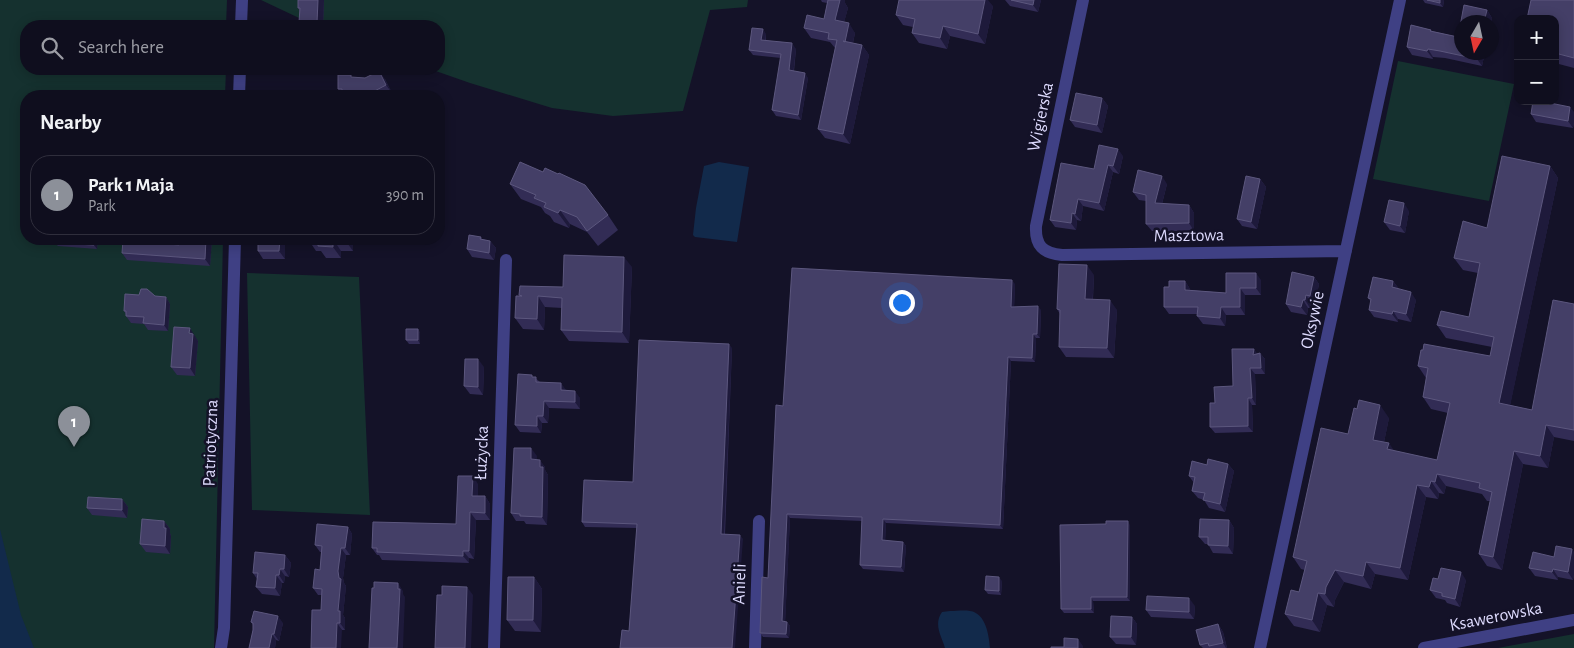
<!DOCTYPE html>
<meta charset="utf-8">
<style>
:root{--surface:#0f0e1e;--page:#181727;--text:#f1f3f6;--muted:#9b9ca4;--line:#2f2e3c;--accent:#8c9099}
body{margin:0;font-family:"Alegreya Sans",sans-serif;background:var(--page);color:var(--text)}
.controls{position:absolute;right:15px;top:15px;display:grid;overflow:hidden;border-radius:10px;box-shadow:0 2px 12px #0003}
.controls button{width:45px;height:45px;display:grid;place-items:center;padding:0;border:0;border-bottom:1px solid var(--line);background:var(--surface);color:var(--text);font:25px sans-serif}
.compass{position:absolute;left:1454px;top:15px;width:45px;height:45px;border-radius:50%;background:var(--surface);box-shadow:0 2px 12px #0003;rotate:189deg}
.you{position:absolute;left:901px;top:302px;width:18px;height:18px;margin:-12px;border:4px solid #fff;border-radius:50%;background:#1a73e8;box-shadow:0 0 0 8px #1a73e833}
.badge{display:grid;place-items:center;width:32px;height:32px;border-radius:50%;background:var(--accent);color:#fff;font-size:16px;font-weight:700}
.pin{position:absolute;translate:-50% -41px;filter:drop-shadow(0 1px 2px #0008)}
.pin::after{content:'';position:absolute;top:26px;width:18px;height:15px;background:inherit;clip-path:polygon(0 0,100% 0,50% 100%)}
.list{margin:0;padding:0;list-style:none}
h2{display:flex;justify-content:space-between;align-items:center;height:65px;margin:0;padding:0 20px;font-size:21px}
h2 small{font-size:16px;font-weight:400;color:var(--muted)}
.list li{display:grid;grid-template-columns:32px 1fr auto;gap:15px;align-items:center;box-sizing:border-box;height:80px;margin:0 10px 10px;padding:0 10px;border:1px solid var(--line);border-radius:20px}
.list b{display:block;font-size:19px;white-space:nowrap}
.list p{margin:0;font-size:16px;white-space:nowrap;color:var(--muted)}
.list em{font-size:16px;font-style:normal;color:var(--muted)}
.icon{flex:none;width:28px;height:28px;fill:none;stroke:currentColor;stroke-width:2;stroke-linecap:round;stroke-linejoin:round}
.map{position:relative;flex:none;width:1574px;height:648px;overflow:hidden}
.search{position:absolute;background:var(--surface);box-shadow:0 2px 12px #0003;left:20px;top:20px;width:425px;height:55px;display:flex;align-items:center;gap:12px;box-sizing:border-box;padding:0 18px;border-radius:20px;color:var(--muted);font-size:19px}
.panel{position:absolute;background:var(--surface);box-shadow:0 2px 12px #0003;left:20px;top:90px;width:425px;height:155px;border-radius:20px}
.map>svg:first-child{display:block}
</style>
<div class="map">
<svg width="1574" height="648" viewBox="0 0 1574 648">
<rect width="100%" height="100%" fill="#141228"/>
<path fill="#15312f" d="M0,0h227l-1,26h-200v43h200l-1,27h-199v143h197l-9,409h-214z
M261,0h487l-1,7 -37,3 -27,101 -70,5 -61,-8 -82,-25 -40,-14h9v-43h-123z
M1398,61l116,23 -25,117 -116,-22z
M247,273l112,4 11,238 -118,-5z
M1574,634v14h-76z"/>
<path fill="#122a4b" d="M719,162l30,5 -12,75 -42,-5 -2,-2 3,-27 8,-42z
M0,529l21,86 13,33h-34z
M950,611c6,0 14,-1 20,0 16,2 19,25 20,37h-45c-3,-11 -12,-23 -3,-36z"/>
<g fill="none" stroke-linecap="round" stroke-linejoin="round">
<path stroke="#3f4084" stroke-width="12" d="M1083,0l-47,226c-1,20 7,27 26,29l284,-4
M241,26l1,-26
M239,96l1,-27
M221,648l3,-20 11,-389
M494,648l12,-388
M755,648l4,-127
M1260,648l140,-648
M1424,648l150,-28"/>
</g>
<path fill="#322c55" d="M298,0h26l-1,26h-21l-3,-4 1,-11 -2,-3z
M821,0h24v3l3,5 -4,14 11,11 -2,10 9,2 7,10 -19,89 -25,-6 -7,-9 17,-81 -5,-6 -19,-4 -7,-10 20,-9 3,-16 -5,-1z
M1005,0h36l-3,12 -28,-6z
M1423,0h21l-1,7 -18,-4z
M1574,0v68l-19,-5v-44z
M1464,5l23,5 5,8 -1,4h-29v30h23l-3,14 -37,-8 -12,-1v2l-21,-4 -5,-8 4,-22 20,5 1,1 26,6z
M993,6l-8,38 -35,-8 -3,13 -28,-6 -7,-10 1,-6 -10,-2 -7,-10z
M766,34v6l30,9 -2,22 14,7 -7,42 -25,-4 -4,-6 9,-52 -28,-3 -4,-5z
M353,77l32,2 7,14 -7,3h-43v-2l-4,-5z
M1102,98l6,8 -6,27 -27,-6 -5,-7z
M1574,112v10l-1,6 -37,-6 -5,-8z
M1123,156l-4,18 -6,-2 -9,39 -21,-5 -2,15 -4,-1 -1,10 -21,-3 -5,-7 44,-51z
M1550,166l8,12 -48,227 22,5 42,-106v137l-20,-4 -6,31 -25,-4 -21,106 -15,-4 -8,-12 11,-53h-3l-5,-7 -36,-8 -2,8 -5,-1 -1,6 -12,-2 -18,83 -33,-6 -4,15 -27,-7 -9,18 -1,7 -7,-2 -7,27 -26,-6 -9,-12 14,-22 6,-22 -4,-1 -8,-12 55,-123 41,-16 -5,24 10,9 43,9 11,-47 -17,-4 -8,-12 3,-19 -8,-12 72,-10 2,-9 -46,-9 -9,-13 32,-8 9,-44 -15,-3 -9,-12 33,-30z
M1260,179l6,8 -9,42 -15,-3 -5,-7z
M510,184l98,31 10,15 -20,16 -11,-14 -17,-8 -1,4 -15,-6 -4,-6 -5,-3 -4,-6 -20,-8z
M1167,184l-5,20 27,1 5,8v18h-42l-6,-7v-23l-7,-1 -6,-8z
M1409,211l-4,22 -15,-3 -6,-8z
M481,237l1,2 8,2 6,7 -2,12 -22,-3 -5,-8z
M98,239l-1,10 -39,-3 -3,-3z
M212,239l-2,27 -83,-6 -5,-7 57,-8 5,-3z
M285,239v20h-22l-5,-8z
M308,239h45v12h-12v7h-15l-5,-7h-5z
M632,267l-3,76 -60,-2 -8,-11 1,-22 -17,-1 -1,23 -21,-1 -8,-11 5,-22 43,-9z
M1094,275l-1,24 24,11 -3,48 -48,-1 -7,-10 1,-33 -3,-5z
M1314,277l5,7 -4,20 -4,-1 -1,5h-2l-1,7 -16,-3 -5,-8z
M1261,280v15h-16v20h-19l-1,11 -22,-2 -6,-8v-2h-28l-5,-7 5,-20 16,-6 5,8v1l36,3z
M1393,281l6,8 17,11 -5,22 -13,-3v3l-24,-5 -5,-7 2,-8 -3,-4z
M1015,284l-1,23 27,3 -1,28h-4l-1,24 -24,-1 -8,168 -117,-6 -1,18 18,1 3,4 -2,26 -41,-3 -3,-4 2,-44 -72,-3 -5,104h2l3,4 -1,12 -26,-1 -3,-4 8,-55 15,-172z
M155,296l11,1 4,7 -2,27 -20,-1 -4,-6 -13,-1 -5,-7v-2l-2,-3z
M418,329l2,4v11h-11l-3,-4z
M195,335v2l3,4 -3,35 -18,-1 -6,-8z
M732,348l-7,186 18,5 -114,92 8,-103 -52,-1 -3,-5 51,-40z
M1260,353l5,6v15h-10l1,31h-4l1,27 -38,1 -5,-6 5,-24 18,-17 24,-32z
M484,367l-1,28 -13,-1 -6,-8z
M534,377l6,5 26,8 14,8v11l-31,-1 -1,15h-6l-1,10 -21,-1 -5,-7z
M537,456l-1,3 9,8v3l3,5 -1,50 -21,-1 -2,-3h-8l-5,-8z
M1228,464l6,7 -9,41 -16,-4 -5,-8 -6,-2 -6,-7 2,-8 -5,-7 18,-11z
M478,484v12h7l5,8v16h-14l-2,39 -5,-1v5l-87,-3 -3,-5h-2l-5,-7 84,-24z
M122,499l6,8 -1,11 -35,-3 -5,-7z
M1229,520l5,8 -1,26 -20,-1 -5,-9h-3l-6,-7z
M164,521l6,8v4l1,3 -1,18 -24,-2 -6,-8z
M1130,525v76h-37l1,12h-30l-3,-4z
M348,527l4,7 -2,21h-4l-3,23 1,5 2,3 -3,29 2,3v12h-3l-21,-20 1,-15h-4l-5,-7 7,-18 1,-18h-1l-5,-7z
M1574,552v23l-1,5 -15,-3v3l-23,-4 -6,-8 25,-11z
M285,555l6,8 -2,14 -4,-1 -1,7h-2l-2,13 -18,-2 -6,-7 1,-8 -4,-6z
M534,577l8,12 -1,43 -26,-1 -8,-11z
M1438,579l28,1 -6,27 -13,-4 -2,-3 -9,-2 -6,-8z
M1002,581l-1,14 -13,-1 -3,-4z
M1195,606l-1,13 -43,-2 -5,-7z
M1132,617l5,7 -1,21 -20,-1 -6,-7z
M251,622l32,1 -4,18 -3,-1 -1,8h-26l4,-18v-5z
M1218,624l5,8 4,16h-24l-3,-3z"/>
<path fill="#1e1a3b" d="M318,0h6l-1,26h-4l-2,-3z
M839,0h6v3l3,5 -6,22 -7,-10z
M985,0h3l5,6 -8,38 -7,-10z
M1034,0h7l-3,12 -5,-7z
M1440,0h4l-1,7 -3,-4z
M1487,10l5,8 -1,4h-7z
M849,23l6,10 -4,18 -6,-9z
M943,26l7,10 -3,13 -7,-11z
M763,29l3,5 -1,11 -4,-5z
M792,43l4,6 -3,26 -4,-5z
M862,45l7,10 -19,89 -7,-10z
M1428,49l5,8v2l-6,-8z
M1478,52h7l-3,14 -5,-7z
M379,71l6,8 7,14 -6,-8z
M805,73l3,5 -7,42 -3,-5z
M1102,98l6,8 -6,27 -5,-8z
M1570,107l4,5v10l-1,6 -5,-7z
M1118,149l5,7 -4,18 -6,-8z
M1108,165l5,7 -9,39 -5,-8z
M1550,166l8,12 -50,238 -9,-13z
M1162,176l5,8 -7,27 -5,-8z
M1260,179l6,8 -9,42 -6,-7z
M1078,199l5,7 -2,15 -6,-7z
M1404,203l5,8 -4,22 -5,-7z
M1189,205l5,8v18l-5,-8z
M560,210l10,14 -1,4 -11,-15z
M1072,213l5,7 -1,10 -5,-7z
M95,239h3l-1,10 -3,-4z
M206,239h6l-2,27 -5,-7z
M280,239h5v20l-6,-8z
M333,239l8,12v7l-8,-11z
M345,239h8v12l-8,-11z
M490,241l6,7 -2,12 -5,-7z
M624,257l8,10 -3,76 -7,-11z
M1087,265l7,10 -2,34 -7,-10z
M1256,273l5,7v15l-5,-7z
M1314,277l5,7 -4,20 -5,-8z
M1012,280l3,4 -1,27 -3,-4z
M1185,281l5,8v8l-5,-7z
M1393,281l6,8 -7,-2z
M1240,288l5,7v20l-5,-8z
M1411,292l5,8 -5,22 -5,-8z
M1306,295l5,8 -1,5 -5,-8z
M538,296l7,11 -1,23 -7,-11z
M166,297l4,7 -2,27 -4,-6z
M1110,300l7,10 -3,48 -7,-10z
M1303,300l5,8 -1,7 -6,-8z
M1038,306l3,4 -1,28 -3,-4z
M1221,307l5,8 -1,11 -5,-8z
M1393,311l5,8v3l-6,-8z
M190,328l8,13 -3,35 -5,-8z
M418,329l2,4v11l-2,-4z
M1033,334l3,4 -1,24 -3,-4z
M729,344l3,4 -8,190 -3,-4z
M1254,349l4,6h-5z
M1260,353l5,6v15l-4,-6z
M1008,357l3,4 -8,168 -3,-4z
M478,359l6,8 -1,28 -5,-8z
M1250,368l5,6 1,31 -4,-7z
M561,383l5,7v7l-5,-7z
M575,391l5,7v11l-5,-7z
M1248,398l4,7 1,27 -5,-6z
M544,401l5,7 -1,15 -5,-7z
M1380,405l9,13 -7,34 -9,-12z
M537,416l5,7 -1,10 -4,-7z
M1546,425l8,12 -6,31 -8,-12z
M1389,443l8,12 -10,-6z
M531,448l6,8 -1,11 -5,-8z
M1514,451l9,13 -21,106 -9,-13z
M540,460l5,7v3l3,5 -1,50 -5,-8z
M1228,464l6,7 -9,41 -5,-8z
M1437,474l9,12 -2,8 -9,-12z
M473,476l5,8v19l-6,-7z
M1431,481l8,12 -1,6 -9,-12z
M1417,485l9,12 -18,83 -8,-12z
M485,496l5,8v16l-5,-7z
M122,499l6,8 -1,11 -5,-8z
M470,512l6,8 -2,39 -5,-8z
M787,514l3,4 -5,108 -3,-5z
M883,519l3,4 -1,22 -3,-5z
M1229,520l5,8 -1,26 -5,-8z
M164,521l6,8v4l1,3 -1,18 -5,-8z
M1128,521l2,4v76l-3,-4z
M348,527l4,7 -2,21 -5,-7z
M740,535l3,4 -8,109h-3z
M903,542l3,4 -2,26 -3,-5z
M341,548l5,7 -3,23 1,5 2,3 -3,29 2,3v12l-5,-7 -2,-12v-40z
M1572,549l2,3v23l-1,5 -5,-8z
M463,551l6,7v5l-6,-7z
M285,555l6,8 -2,14 -5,-8z
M1366,562l9,12 -4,15 -8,-13z
M280,569l5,7 -1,7 -5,-8z
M1553,569l5,8v3l-6,-8z
M1335,570l9,12 -9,18 -1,7 -9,-13 1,-7z
M1461,572l5,8 -6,27 -5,-8z
M276,575l6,8 -2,13 -5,-8z
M534,577l8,12 -1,43 -8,-12z
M999,577l3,4 -1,14 -2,-4z
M398,583l5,8v3l2,3 -2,51h-6z
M467,587l6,8 -2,53h-6z
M1318,593l9,12 -7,27 -8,-12z
M1091,597l2,4 1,12 -3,-4z
M1189,598l6,8 -1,13 -5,-7z
M278,616l5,7 -4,18 -5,-7z
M1132,617l5,7 -1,21 -5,-8z
M787,622l3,4 -1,12 -3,-4z
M337,623l5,7 -1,18h-5z
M1218,624l5,8 4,16h-1l-3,-5z
M272,634l4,6 -1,8h-6z
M1078,639l5,7v2h-5z"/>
<path fill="#443f67" stroke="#5c577e" d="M298,0h20l-1,23 -18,-1 1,-14h-2z
M828,0h12l-5,20 14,3 -4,19 -2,-1 19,4 -19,89 -25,-5 19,-89 -9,-1 1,-6 -25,-5 3,-13 17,4z
M899,0h86l-7,34 -35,-8 -3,12 -28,-5 3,-14 -19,-4z
M1011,0h23l-1,5z
M1427,0h13v3z
M1531,0h43v58l-19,-5v-34h-28z
M1464,5l23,5 -3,12h-22v30h16l-1,7 -37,-8 -12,-2 -1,2 -20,-4 4,-22 20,5 -1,1 28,6z
M752,28l11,1 -2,11 31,3 -3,27 16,3 -7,42 -26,-5 9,-56 -32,-4z
M379,71l7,14 -19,10v1h-25v-7h-4v-14h13v2l14,1z
M1076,93l26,5 -5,27 -27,-5z
M1533,101h7l30,6 -2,14 -37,-7z
M1099,145l19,4 -5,17 -5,-1 -9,38 -21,-4 -3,15 -3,-1 -1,10 -21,-3 11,-57 33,6z
M1502,156l48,10 -51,237 33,7 21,-110 21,4v126l-28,-5 -6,31 -26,-5 -21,106 -14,-3 13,-62 -13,-4 1,-5 -43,-9 -2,8 -4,-1 -2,6 -12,-2 -17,83 -34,-6 -3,14 -28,-6 -9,17 -1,7 -7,-1 -6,27 -27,-6 6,-24 8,2 8,-31 -14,-4 28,-129 27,6 6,-26 3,1 2,-9 21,5 -7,35 16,3 -2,6 50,11 13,-57 -27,-6 5,-29 -10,-2 3,-16h2l1,-6 66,12 4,-19 -57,-12 4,-14 28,6 11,-54 -26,-5 9,-37 24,7z
M520,162l23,10 2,-4 13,6 1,-1 26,12 23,30 -21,16 -10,-14 -17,-7 -2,3 -14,-6 2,-4 -12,-5 2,-3 -26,-11z
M1138,170l24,6 -7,27 34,2v18l-43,1v-29l-13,-3z
M1246,176l14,3 -9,43 -14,-3z
M1389,200l15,3 -4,23 -16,-4z
M469,235l12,2 -1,2 10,2 -1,12 -22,-4z
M56,239h39l-1,6 -39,-2z
M184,239h22l-1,20 -83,-6 1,-13 56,5v-3h5z
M258,239h22l-1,12h-21z
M308,239h37v1l-12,-1v8l-15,-1v-7z
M564,255l60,2 -2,75 -61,-2 1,-32 -24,-2 -1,23 -22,-1 1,-22h6l-3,-1 1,-9 43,1z
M1059,264l28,1 -2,34 25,1 -3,48 -48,-1 1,-37 -3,-1z
M792,268l220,12 -1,27 27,-1 -1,28h-4l-1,24 -24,-1 -8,168 -117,-6 -1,21 21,2 -2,25 -41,-2 2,-48 -75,-3 -5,107 5,1 -1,12 -26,-1 2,-56 6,1 8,-173 7,1z
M1292,272l22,5 -4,19 -4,-1 -1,5h-2l-2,7 -15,-3z
M1226,273h30v15h-16v19h-19l-1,11 -23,-2 1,-9h-34v-20h5v-6h16v9l41,3z
M1373,277l20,4 -1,6 19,5 -5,22 -13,-3 -1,3 -23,-4 2,-11 -3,-1z
M141,289h6l8,7 11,1 -2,28 -21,-2 1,-6 -18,-1v-5h-2l1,-17 14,1z
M174,327l16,1 -1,5 4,1 -3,34 -19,-1z
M406,329h12v11h-12z
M639,340l90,4 -8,190 19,1 -8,113h-112l2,-18 7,1 8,-107 -55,-2 2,-42 49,2z
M1232,349h22l-1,6 7,-2 1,15h-11l2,30h-4v28l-38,1v-24h5l-1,-16 19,-1z
M465,359h13v28l-14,-1z
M518,374l14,1v2h4v5l25,1v7l14,1v11l-31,-1 -1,15h-6v10l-22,-1z
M514,448h17v11l9,1v7h3l-1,50 -22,-1v-2l-9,-1z
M1208,459l20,5 -8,40 -17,-4 2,-7 -13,-2 3,-14 -6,-1 3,-15 15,4z
M458,476h15l-1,20h13v17l-15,-1 -1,39h-6v5l-86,-4v-4h-5l1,-26 83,2z
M88,497l34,2v11l-35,-2z
M142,519l22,2v7h2l-1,18 -25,-2z
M1200,519l29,1 -1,26 -20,-1v-8h-9z
M1106,521h22l-1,76h-36v12h-30l-1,-84 46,-1z
M317,524l31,3 -3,21h-4l-3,23 1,7 2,1 -3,32h2v12h-3l-1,25h-25l1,-38h9l1,-21 -9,-1 2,-19 5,1 2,-24 -7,-1z
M1556,546l16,3 -4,23 -15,-3 -1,3 -23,-4 4,-16 21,5z
M255,552l30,3 -1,14h-4l-1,6h-3l-1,13 -19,-1 2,-14h-5z
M1441,568l20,4 -6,27 -13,-3v-3l-12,-3 3,-12 5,1z
M986,576l13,1v14l-14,-1z
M508,577h26l-1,43h-26z
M374,582l24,1v6h2l-3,59h-28l3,-60h2z
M442,586l25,1 -2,61h-30l2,-53h5z
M1147,596l42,2v14l-43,-2z
M254,611l24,5 -4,18h-2l-3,14h-20l4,-18v-7l-2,-1z
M1111,616l21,1 -1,20h-21z
M1218,624l5,19 -14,3 -1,-3 -8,2 -4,-15z
M1064,638l14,1v9h-27v-1h13z"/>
<g text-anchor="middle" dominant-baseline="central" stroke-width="5" stroke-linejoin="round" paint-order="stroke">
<g font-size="18" fill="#dddafd" stroke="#141228">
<text transform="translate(1041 117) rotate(-78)">Wigierska</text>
<text transform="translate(1189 236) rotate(-1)">Masztowa</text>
<text transform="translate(1313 320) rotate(-78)">Oksywie</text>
<text transform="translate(211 443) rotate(-88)">Patriotyczna</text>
<text transform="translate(482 453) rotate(-88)">Łużycka</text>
<text transform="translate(740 584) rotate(-88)">Anieli</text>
<text transform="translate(1496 617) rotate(-11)">Ksawerowska</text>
</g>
</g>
</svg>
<div class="controls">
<button>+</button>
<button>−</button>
</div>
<svg class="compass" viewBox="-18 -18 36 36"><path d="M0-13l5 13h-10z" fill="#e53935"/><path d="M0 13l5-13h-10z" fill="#9b9ca4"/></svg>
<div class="you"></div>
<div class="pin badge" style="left:74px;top:447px">1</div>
<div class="search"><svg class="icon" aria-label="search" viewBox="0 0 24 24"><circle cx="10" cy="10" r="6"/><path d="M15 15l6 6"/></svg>Search here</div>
<section class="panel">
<h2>Nearby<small></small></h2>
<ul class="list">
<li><span class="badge">1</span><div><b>Park 1 Maja</b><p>Park</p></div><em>390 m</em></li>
</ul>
</section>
</div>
